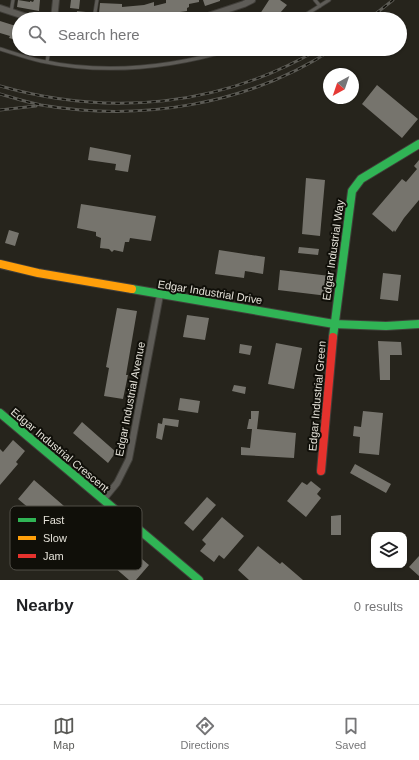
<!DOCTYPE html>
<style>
:root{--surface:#fff;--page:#f6f6f6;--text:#202124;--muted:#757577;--line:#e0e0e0;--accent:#5a5a57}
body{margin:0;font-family:Arial,sans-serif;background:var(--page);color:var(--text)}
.controls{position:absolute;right:12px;bottom:12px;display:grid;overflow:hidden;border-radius:8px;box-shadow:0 1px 3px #0004}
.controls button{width:36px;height:36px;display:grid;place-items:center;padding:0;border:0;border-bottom:1px solid var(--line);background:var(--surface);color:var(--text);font:20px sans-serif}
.compass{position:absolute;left:323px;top:68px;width:36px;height:36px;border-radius:50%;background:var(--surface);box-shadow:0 1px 3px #0004;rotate:220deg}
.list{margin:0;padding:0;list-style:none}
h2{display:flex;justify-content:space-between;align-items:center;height:52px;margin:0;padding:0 16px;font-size:17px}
h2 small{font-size:13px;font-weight:400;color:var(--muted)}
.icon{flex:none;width:22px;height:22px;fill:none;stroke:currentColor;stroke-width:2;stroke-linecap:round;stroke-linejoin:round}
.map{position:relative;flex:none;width:419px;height:580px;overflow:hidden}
.search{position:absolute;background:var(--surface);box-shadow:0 1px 3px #0004;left:12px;right:12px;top:12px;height:44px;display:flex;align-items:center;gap:10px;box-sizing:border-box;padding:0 14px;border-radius:22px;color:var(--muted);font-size:15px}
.sheet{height:124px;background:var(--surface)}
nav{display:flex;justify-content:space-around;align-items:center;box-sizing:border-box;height:56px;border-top:1px solid var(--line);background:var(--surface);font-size:11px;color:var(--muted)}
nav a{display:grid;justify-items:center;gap:2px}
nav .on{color:var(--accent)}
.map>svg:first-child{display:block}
</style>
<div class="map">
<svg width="419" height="580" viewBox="0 0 419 580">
<rect width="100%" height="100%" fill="#26241c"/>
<path fill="#76746d" d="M18,0l12,2v-1l3,1 1,-2h6l-1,11 -22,-4z
M71,0h9l-1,9 -9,-1z
M166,0h33v2l-10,2v3l-2,1v3l-21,3v2l-22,3h-6v-2l-23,1 1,-5h-17l1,-10 22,1v3l22,-2 10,-3v4l12,-3z
M203,0h17v1l-15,5z
M269,0h11l7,5 -7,8 -1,-1 -5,7h-37l18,-7 3,5z
M77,11l9,1 -1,7h-9z
M0,21l19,6 -3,13 -7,-2 1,-2 -10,-3z
M80,49h10v6l-10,-1z
M97,49h27v6l-9,1v-2l-18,-2z
M377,85l41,34 -16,19 -40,-34z
M90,147l41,8 -3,17 -13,-2 1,-6 -28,-4z
M419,160v40l-15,18 -9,14 -1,-2 -1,2 -21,-18 30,-35 4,3 11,-13 -3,-3z
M306,178l19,2 -5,56 -18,-2z
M81,204l75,12 -5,25 -21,-3 -1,4h-4l-2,10 -9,-2 -2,2 -3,-3 -9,-1 1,-10 -5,-2v-4l-19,-4z
M9,230l10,3 -4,13 -10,-3z
M299,247l20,2 -1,6 -20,-2z
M219,250l46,7 -2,17 -18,-3 -1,7 -29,-4z
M280,270l50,6 -2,20 -50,-6z
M383,273l18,2 -3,26 -18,-2z
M117,308l20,3 -11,64h2l-5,24 -19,-3 5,-28 -3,-1z
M187,315l22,3 -4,22 -22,-3z
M378,341l23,1 1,13h-12v25h-10z
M276,343l26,5 -8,41 -26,-5z
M240,344l12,2 -2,9 -11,-2z
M234,385l12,2 -1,7 -13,-3z
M180,398l20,3 -2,12 -20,-3z
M251,411h8l-2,18 39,4 -2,25 -53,-3v-8l9,1 2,-19h-5l2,-10h2z
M363,411l20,2 -4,42 -20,-2 1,-16 -7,-1 1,-10 7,1z
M163,418l16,2 -1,7 -13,-2 -3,15 -6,-2 2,-15 4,1z
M82,422l34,30 -8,11 -35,-30z
M13,440l12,11 -9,11 2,2 -18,21v-36l3,3z
M355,464l36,20 -5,9 -36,-20z
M34,480l30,26 -16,18 -30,-25z
M311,481l10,8 -4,5 4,4 -15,19 -19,-16 15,-19 5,3z
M207,497l9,8 -23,26 -9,-8z
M341,515v20h-10v-19z
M222,517l22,19 -20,23 -5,-4 -5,7 -14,-11 6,-7 -4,-4z
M115,536l34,29 -13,15h-7l-30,-26z
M258,546l22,18 2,-2 21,18h-54l-11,-10z
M419,556v20l-10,-9z"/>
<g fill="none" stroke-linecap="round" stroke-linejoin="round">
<g stroke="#413f3a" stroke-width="4.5">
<path id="lane" d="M315,0l5,6
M11,12l2,-12
M94,19l3,-19
M299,19l30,-19
M0,49c13,4 27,9 41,12 64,14 129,7 192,-12
M47,62l2,-13"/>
</g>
<g stroke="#413f3a" stroke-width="8">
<path id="street" d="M0,8l33,11
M54,19l2,-19
M199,19l45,-15 8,-4
M103,500l14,-17 12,-24 31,-164"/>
</g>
<g stroke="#413f3a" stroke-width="10">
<path id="fast" d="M132,289l202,35 52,2 33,-2
M333,337l19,-146 9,-12 58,-35
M0,413l199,167"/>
</g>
<g stroke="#413f3a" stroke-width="10">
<path id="slow" d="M0,264l38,9 94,16"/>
</g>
<g stroke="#413f3a" stroke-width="10">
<path id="jam" d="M321,471l12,-134"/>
</g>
<use href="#lane" stroke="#5e5c57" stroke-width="3"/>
<use href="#street" stroke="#5e5c57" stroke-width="6"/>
<use href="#fast" stroke="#30b455" stroke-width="8"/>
<use href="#slow" stroke="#ff9f0a" stroke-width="8"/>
<use href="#jam" stroke="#e5322d" stroke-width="8"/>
<g stroke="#5c5b55" stroke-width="3">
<path id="rail" d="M369,19l24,-19
M0,86c109,31 220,21 319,-37
M0,94c14,4 27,8 41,11 100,17 207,0 292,-56
M0,110l36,-4"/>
</g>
<use href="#rail" stroke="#100f09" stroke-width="1.5" stroke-dasharray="4.5" stroke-linecap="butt"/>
</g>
<g text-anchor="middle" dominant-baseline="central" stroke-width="4" stroke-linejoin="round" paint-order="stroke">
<g font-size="11" fill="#e4e1d8" stroke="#100f09">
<text transform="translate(333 250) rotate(-82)">Edgar Industrial Way</text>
<text transform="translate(210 292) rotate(9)">Edgar Industrial Drive</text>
<text transform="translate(317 396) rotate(-85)">Edgar Industrial Green</text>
<text transform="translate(130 399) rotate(-79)">Edgar Industrial Avenue</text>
<text transform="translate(60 450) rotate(40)">Edgar Industrial Crescent</text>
</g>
</g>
<rect x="10" y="506" width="132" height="64" rx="6" fill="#100f09" stroke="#504e47" stroke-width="1"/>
<rect x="18" y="518" width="18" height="4" fill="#30b455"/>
<rect x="18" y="536" width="18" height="4" fill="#ff9f0a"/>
<rect x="18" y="554" width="18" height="4" fill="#e5322d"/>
<g font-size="11" fill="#e4e1d8">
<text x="43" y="524">Fast</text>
<text x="43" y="542">Slow</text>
<text x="43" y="560">Jam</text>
</g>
</svg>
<div class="controls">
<button><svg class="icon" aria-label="layers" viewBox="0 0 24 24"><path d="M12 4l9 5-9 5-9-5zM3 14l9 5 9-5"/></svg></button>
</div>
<svg class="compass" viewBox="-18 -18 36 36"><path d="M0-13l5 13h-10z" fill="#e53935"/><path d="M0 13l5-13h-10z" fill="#757577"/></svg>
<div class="search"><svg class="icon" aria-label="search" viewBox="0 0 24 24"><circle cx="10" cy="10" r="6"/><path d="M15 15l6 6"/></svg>Search here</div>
</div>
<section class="sheet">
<h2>Nearby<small>0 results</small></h2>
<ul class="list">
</ul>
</section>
<nav>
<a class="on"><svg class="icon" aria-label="map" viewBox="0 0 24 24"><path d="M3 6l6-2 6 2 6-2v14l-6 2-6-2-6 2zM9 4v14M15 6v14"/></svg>Map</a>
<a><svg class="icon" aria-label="directions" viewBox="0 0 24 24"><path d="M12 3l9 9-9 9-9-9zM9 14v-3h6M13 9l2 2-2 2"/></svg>Directions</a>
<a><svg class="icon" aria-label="saved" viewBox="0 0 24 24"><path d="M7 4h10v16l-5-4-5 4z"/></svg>Saved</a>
</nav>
